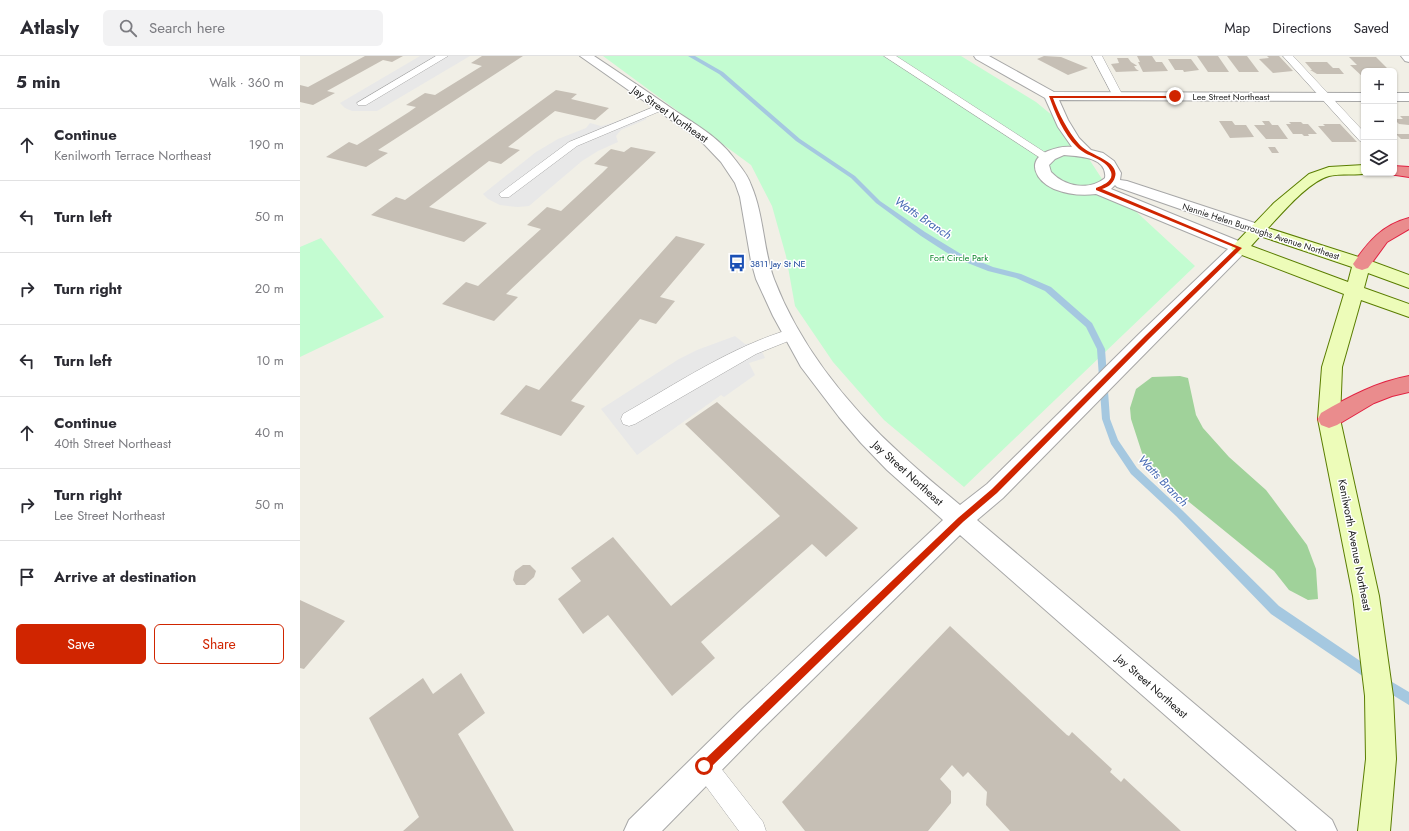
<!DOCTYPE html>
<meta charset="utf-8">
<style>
:root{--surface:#fff;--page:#f2f2f3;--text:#2b2b33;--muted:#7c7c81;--line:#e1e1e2;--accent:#d02500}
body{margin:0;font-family:Jost,sans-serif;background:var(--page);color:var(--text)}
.controls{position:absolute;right:12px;top:12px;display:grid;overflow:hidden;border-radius:6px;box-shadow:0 1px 3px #0004}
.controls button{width:36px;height:36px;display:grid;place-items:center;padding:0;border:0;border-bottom:1px solid var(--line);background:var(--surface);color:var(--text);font:20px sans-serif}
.stop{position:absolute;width:12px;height:12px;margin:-9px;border:3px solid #d02500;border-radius:50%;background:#fff}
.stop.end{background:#d02500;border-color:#fff;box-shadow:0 1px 4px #0008}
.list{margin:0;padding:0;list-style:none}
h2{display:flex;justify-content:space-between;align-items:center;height:52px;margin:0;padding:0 16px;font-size:17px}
h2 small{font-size:13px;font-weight:400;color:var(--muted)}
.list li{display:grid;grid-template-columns:26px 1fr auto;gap:12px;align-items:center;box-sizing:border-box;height:72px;padding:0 16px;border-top:1px solid var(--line)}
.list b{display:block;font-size:15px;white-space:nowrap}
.list p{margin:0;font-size:13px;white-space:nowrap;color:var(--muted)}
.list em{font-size:13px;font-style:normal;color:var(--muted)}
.actions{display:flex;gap:8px;padding:12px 16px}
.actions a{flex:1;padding:9px 0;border:1px solid var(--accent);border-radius:6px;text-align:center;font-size:14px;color:var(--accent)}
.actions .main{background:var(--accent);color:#fff}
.icon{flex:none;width:22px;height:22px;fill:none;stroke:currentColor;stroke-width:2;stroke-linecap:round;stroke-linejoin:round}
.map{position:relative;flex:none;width:1109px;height:775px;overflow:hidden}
header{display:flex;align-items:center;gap:24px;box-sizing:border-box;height:56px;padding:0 20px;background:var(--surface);border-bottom:1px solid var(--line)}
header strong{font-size:19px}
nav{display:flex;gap:22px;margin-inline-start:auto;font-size:14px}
.search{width:280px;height:36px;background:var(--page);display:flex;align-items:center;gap:10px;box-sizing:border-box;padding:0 14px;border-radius:6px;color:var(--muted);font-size:15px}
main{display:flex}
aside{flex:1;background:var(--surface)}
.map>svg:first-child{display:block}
</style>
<header>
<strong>Atlasly</strong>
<div class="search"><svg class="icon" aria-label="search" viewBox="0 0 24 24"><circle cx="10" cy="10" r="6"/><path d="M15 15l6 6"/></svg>Search here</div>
<nav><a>Map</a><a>Directions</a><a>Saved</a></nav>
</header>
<main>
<aside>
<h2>5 min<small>Walk · 360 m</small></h2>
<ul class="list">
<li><svg class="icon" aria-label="ahead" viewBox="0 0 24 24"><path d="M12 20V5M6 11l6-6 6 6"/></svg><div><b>Continue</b><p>Kenilworth Terrace Northeast</p></div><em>190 m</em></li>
<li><svg class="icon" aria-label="left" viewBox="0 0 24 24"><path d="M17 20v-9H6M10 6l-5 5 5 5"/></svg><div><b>Turn left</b></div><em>50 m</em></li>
<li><svg class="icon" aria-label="right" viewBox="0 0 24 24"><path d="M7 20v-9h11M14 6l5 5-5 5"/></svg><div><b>Turn right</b></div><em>20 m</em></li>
<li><svg class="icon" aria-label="left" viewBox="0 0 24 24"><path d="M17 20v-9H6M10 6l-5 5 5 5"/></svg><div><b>Turn left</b></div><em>10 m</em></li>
<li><svg class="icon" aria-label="ahead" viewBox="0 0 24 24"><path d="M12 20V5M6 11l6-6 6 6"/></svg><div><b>Continue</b><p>40th Street Northeast</p></div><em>40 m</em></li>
<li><svg class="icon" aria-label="right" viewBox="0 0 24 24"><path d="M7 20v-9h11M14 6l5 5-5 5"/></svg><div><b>Turn right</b><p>Lee Street Northeast</p></div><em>50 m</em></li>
<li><svg class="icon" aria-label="arrive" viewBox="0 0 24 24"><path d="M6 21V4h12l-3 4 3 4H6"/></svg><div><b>Arrive at destination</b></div></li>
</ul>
<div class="actions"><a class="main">Save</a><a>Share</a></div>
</aside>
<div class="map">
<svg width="1109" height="775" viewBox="0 0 1109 775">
<rect width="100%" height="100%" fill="#f1efe6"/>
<path fill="#a0d29a" d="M880,320l8,2 8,37 7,13 26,29 37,33 41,55 9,24 2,30 -10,1 -19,-10 -15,-19 -96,-78 -28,-28 -8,-12 -11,-34 -1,-11 6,-19 16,-12z"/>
<path fill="#c3fcd1" d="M303,0h358l75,46 34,28 34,52 91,84 -231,221 -80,-67 -51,-58 -38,-56 -9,-50 -14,-50 -21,-41z
M21,182l63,79 -84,40v-110z"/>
<path fill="#e8e8e8" d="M120,0h50l-93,55h-25l-7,-3 -5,-5z
M338,58l9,5 -26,11 -5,6 2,6 -20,9 -16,10 -53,45 -12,1 -17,-2 -12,-6 -5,-5 53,-42 22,-13 28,-11 4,-5 11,3 8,-2z
M435,280l10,8 13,-1 7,15 -16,5 6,12 -31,22 -3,-2 -84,60 -36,-46 78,-50 18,-9z"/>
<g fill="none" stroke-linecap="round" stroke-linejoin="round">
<path fill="#a5c8e0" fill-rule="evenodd" d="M388,0h7l28,16 77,67 55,37 25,25 45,31 36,22 32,13 28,7 30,13 41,36 13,26 5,70 8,21 19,28 45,42 97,96 96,65 2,4 -2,4 -4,2 -4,-2 -96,-65 -95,-98 -45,-42 -20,-30 -9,-25 -5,-70 -11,-22 -41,-36 -29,-13 -28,-7 -33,-13 -34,-22 -45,-33 -25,-25 -55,-37 -77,-67z
M1082,620l27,16v13l-31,-19 -2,-4 2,-4z"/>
</g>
<path fill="#c6bfb5" d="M65,0h38l-11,6 -9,-2 -56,31 8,2 -22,12 -13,-3v-17l8,2z
M182,0h41l-145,94 10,3 -22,14 -40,-10 23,-15 8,3 52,-33 7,-5 -10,-2 19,-12 10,2 42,-26 5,-3 -11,-3z
M744,0l17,1 27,11 -20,7 -31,-16z
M837,0h15l4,6h6l6,9 -25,1 -5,-10h2z
M897,0h21l11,16h-21z
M927,0h20l12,16h-20z
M967,0h12l14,15 -20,2 -14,-14 10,-1z
M1049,1h27l14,14h-26v6h-1l-13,-12h7z
M817,2h11l3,4 5,3 1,1h-3l2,3 3,2 -23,1 -5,-8 8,-1z
M868,3h23l8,11 -15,2 -1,-2h-8z
M1005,6h22l6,6h6l5,6h-27l-5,-3 -2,-1h2z
M256,34l21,4 -6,5 38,9 -14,12 -40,-9 -47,36 12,3 -19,14 -12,-3 -60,46 58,16 -23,19 -93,-27 25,-18 9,3z
M1100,60h9v9l-10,-1 -5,-5h9z
M919,65h13l3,4h11l8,12 -24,1z
M962,65h7l3,4h6l10,14h-22l-12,-14h11z
M989,66h12l2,2h5l9,10h-9l1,2h-5l-2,-2h-9l-7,-10h5z
M1023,68h17l17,18h-25l-14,-16h7z
M1096,78h13v5h-8z
M331,91l25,5 -150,142 12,3 -24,24 -52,-17 24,-22 12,4 63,-57 -14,-4 20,-18 14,4 41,-38 6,-6 -14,-3 17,-15 13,3z
M968,91h7l4,6h-7z
M376,180l29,8 -45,53 15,4 -19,23 -16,-5 -69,82 14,5 -24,30 -61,-22 26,-29 13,5z
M417,346l141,126 -32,29 -14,-13 -111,98 14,16 -43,38 -64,-81 -25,19 -25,-35 23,-18 -10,-13 42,-31 58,69 109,-90 -95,-92z
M223,509h7l6,6 -2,6 -9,8h-9l-3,-5 2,-9z
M0,544l45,21 -41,48 -4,-1z
M650,570l117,109 2,1 3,-4 40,37 -2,3 11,10 3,-4 57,53h-171l-24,-26 1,-13 -19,-20 -5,5 -11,-12 -12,14 11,12v12l-23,28h-123l-23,-29z
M161,617l24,40 -27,21 56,97h-111l16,-14 -50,-99 54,-40 10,16z"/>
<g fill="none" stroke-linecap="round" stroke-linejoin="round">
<g stroke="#a7a7a7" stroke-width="1">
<path id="lane" d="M136,0h12l-82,49h-8l-1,-2z
M584,0h12l156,101 -2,2h-8z
M792,0h10l21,40 -1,2h-8z
M983,0h10l71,76v10l-4,-1z
M361,48l5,3 -1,2 -88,37 -68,51h-8l-2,-3 70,-52z
M491,273l5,1 2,4 -2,4 -40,16 -121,70 -6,2 -6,-2 -2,-5 2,-5c53,-30 109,-68 168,-85z
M405,698l8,4 50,64 3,9h-27l-42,-57 -4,-8 4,-8z"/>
</g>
<g stroke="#a7a7a7" stroke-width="2">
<path id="street" d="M280,0h14c27,18 54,36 80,54 21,14 44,27 59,47 6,8 15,18 18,28 13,30 12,64 23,94 26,68 76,129 129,177 18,17 38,33 57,49l27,-21 153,-151 88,-84 -132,-55c-15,2 -29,0 -42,-5 -18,-8 -29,-28 -6,-38 8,-3 15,-5 24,-4l-14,-20 -13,-29 -69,-39 -2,-3h15l65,36 310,1v8l-305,-1 9,20 11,18 12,12 12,3 11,8 7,12 -1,7 7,1 137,45 2,4 -2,4 -6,1 -6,-1 -135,-47 -2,-2 -4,4 135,55 3,4 -246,250 -26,22 355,300 5,11h-40l-337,-296 -200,196 -98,100h-38l5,-11 111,-109 203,-191 -56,-50 -26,-27 -22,-26 -38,-50 -28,-51 -17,-37 -5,-18 -11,-64 -5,-14 -14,-21 -20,-21zM764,99c14,1 44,2 41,23 -16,13 -40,9 -54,-6l-2,-7 6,-6z
M1101,0h8v6l-4,-1z
M1094,37h15v8h-15z"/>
</g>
<g stroke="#5a7d01" stroke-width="2">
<path id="secondary" d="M1064,109v8h5c-13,3 -27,0 -40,3 -21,6 -46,36 -61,52l100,32 41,15v13l-41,-15 -4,15 45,16v13l-48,-17 -19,67 -2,52 39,177 14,100 3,63 -6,72h-32l8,-72 -1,-63 -12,-100 -35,-177 4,-52 22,-73 -110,-42 -3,-4 43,-45 35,-29 20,-7zM960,180l92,31 -4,15 -97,-36z"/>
</g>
<g stroke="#e22141" stroke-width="2">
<path id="highway" d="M1094,110l15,1v10l-20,-3 -1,-1h6z
M1109,162v11l-22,13 -19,26 -6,2 -6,-2 -3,-4c15,-22 29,-39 56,-46z
M1109,320v16l-17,4 -18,7 -37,22 -8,3 -8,-3 -3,-6 3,-6c29,-17 56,-31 88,-37z"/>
</g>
<use href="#lane" fill="#fff" fill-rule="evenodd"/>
<use href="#street" fill="#fff" fill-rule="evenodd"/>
<use href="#secondary" fill="#edfcb9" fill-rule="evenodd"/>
<use href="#highway" fill="#ea8c8d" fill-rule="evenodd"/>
</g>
<path fill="#d02500" d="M749,40h127l-1,2h-122c6,16 14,32 26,46 8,11 41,16 36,33 -2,7 -7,10 -13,12l140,59 -93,91 -152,154 -34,29 -255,248 -4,1 -3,-1 -1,-4 1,-3 257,-245 34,-29 153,-153 91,-88 -140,-58v-2c7,-3 18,-7 15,-16 -5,-14 -25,-15 -34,-25 -13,-12 -22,-34 -28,-51z"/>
<defs>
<g id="bus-bare" transform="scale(1.38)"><path d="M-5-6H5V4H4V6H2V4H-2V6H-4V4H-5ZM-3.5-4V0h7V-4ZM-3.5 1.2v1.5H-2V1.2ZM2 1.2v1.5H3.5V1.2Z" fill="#1a4fb4" stroke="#fff" stroke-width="2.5" paint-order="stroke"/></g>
</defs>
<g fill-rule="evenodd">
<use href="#bus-bare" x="437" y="207"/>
</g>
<g text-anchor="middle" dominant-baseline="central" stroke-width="3" stroke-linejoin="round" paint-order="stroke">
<g font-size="9" fill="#202020" stroke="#fff">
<text x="931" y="40">Lee Street Northeast</text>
<text transform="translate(961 175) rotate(18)">Nannie Helen Burroughs Avenue Northeast</text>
</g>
<g font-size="9" fill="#088528" stroke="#fff">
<text x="659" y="201">Fort Circle Park</text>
</g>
<g font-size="9" fill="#164399" stroke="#fff" text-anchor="start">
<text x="450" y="207">3811 Jay St NE</text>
</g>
<g font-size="11" fill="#202020" stroke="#fff">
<text transform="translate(370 58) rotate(35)">Jay Street Northeast</text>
<text transform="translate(608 417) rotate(42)">Jay Street Northeast</text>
<text transform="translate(1055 489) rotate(79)">Kenilworth Avenue Northeast</text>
<text transform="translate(852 630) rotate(41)">Jay Street Northeast</text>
</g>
<g font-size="12" font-style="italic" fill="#486bb4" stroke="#fff">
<text transform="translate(623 162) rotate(34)">Watts Branch</text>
<text transform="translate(863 425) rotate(46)">Watts Branch</text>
</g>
</g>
</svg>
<div class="controls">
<button>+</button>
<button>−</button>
<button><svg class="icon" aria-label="layers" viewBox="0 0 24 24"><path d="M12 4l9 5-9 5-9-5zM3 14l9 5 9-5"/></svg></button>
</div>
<div class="stop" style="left:404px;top:710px"></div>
<div class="stop end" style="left:875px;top:40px"></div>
</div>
</main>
